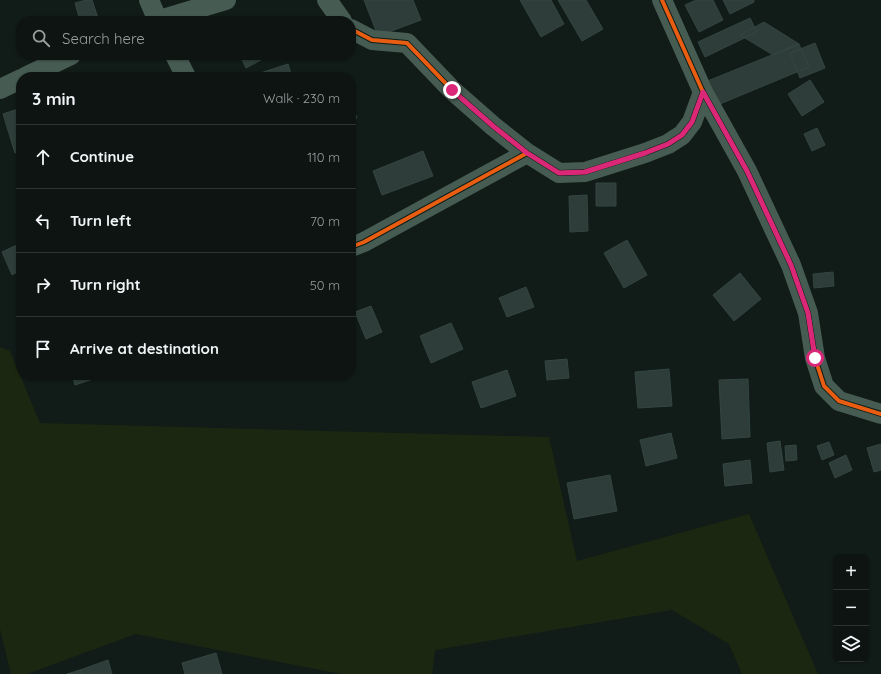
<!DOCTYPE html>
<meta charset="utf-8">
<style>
:root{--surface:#0d1412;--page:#1b2120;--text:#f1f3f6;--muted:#9a9e9f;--line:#2d3332}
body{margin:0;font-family:Quicksand,sans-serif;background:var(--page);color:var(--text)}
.controls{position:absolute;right:12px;bottom:12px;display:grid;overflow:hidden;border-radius:8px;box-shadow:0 1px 3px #0004}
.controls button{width:36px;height:36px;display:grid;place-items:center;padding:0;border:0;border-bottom:1px solid var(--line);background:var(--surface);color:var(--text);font:20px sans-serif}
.stop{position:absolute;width:12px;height:12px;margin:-9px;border:3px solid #db2777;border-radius:50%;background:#fff}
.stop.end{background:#db2777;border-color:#fff;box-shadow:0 1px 4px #0008}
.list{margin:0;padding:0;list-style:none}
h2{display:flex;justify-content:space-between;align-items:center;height:52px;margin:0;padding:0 16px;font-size:17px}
h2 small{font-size:13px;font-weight:400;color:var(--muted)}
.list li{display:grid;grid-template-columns:26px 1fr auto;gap:12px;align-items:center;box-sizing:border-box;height:64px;padding:0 16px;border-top:1px solid var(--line)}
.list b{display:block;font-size:15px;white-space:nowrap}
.list em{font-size:13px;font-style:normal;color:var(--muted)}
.icon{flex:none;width:22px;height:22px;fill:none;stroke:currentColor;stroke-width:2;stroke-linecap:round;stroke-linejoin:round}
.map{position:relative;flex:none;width:881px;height:674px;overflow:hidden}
.search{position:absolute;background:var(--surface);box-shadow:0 1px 3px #0004;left:16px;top:16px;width:340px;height:44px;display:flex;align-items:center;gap:10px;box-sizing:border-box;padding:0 14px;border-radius:16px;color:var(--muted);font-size:15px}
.panel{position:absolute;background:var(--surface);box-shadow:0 1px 3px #0004;left:16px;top:72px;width:340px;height:308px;border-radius:16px}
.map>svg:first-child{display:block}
</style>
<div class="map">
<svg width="881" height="674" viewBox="0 0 881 674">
<rect width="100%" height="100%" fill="#111b18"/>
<path fill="#1b2711" d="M0,347l10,4 30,72 509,14 28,124 172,-47 69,160h-76l-13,-30 -57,-34 -237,40 -3,24h-91l-205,-40 -109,40h-16l-11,-45z"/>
<path fill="#2e3d39" stroke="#334640" d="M86,0h6l6,18 -9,3h-9l-5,-18z
M364,0h49l8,20 -43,16z
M520,0h31l13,24 -23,13z
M558,0h28l17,29 -21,12z
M696,0h17l10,20 -24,12 -14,-27z
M723,0h31v2l-24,12z
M750,18l7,14 -52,25 -7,-15z
M764,22l35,22 -26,11 -33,-20z
M815,43l10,25 -25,10 -10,-25z
M799,44l10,23 -94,39 -10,-24z
M240,55h30l-24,13z
M288,64l4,13h-44z
M810,80l14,22 -22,14 -14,-22z
M21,108v43l-6,2 -12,-39z
M353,108l4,10 -6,2v-11z
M817,128l8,17 -13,6 -8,-17z
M423,151l10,25 -51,19 -9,-24z
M596,183h20v23h-20z
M587,195l1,36 -18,1 -1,-36z
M627,240l20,35 -23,13 -20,-35z
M19,244l2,5v21l-9,5 -10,-23z
M833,272l1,14 -20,2 -1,-14z
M740,273l21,26 -27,22 -21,-26z
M526,287l8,20 -27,10 -8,-19z
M371,306l11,26 -16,7 -11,-27z
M451,323l12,26 -32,14 -11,-27z
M567,359l2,19 -22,2 -2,-19z
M669,369l3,37 -34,2 -3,-36z
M507,370l9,26 -35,12 -9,-26z
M72,375h27v2l-24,8z
M748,379l2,58 -28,2 -3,-59z
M671,433l6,25 -31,8 -6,-26z
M780,441l4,29 -14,2 -3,-29z
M829,442l5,13 -12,5 -5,-14z
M881,444v26l-7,2 -7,-24z
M796,445l1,15 -11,1 -1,-15z
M846,455l6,15 -17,8 -6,-15z
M750,460l2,23 -27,3 -2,-22z
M610,475l7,36 -43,8 -7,-36z
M216,653l6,21h-37l-3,-11z
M108,660l4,14h-31l-1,-4z
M80,670l1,4h-14z"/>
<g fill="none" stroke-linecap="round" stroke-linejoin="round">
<path stroke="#465c52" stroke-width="20" d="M149,0l9,21
M327,0l15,21
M662,0l41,92 44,79 44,94 17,48 7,45 9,28 15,15 42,13
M156,21l70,-21
M351,29l21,11 35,3 45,47 41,36 34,27 32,20 26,-1 60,-19 23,-9 14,-9 10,-13 11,-30
M175,55l11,22
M25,77l46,-22
M0,89l21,-10
M351,247l13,-5 163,-89"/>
<g stroke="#0d1f19" stroke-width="6">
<path id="cycleway" d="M662,0l41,92 44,79 44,94 17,48 7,45 9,28 15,15 42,13
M351,29l21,11 35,3 45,47 41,36 34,27 32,20 26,-1 60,-19 23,-9 14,-9 10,-13 11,-30
M351,247l13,-5 163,-89"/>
</g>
<use href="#cycleway" stroke="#e95d12" stroke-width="4"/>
</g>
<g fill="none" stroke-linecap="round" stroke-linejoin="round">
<path stroke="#db2777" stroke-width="5" d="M452,90l41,36 34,27 32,20 26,-1 60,-19 23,-9 14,-9 10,-13 11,-30 44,79 44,94 17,48 7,45"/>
</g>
</svg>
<div class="controls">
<button>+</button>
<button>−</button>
<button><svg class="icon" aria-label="layers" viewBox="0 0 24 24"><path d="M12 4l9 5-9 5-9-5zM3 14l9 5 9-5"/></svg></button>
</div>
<div class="stop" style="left:815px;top:358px"></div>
<div class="stop end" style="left:452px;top:90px"></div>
<div class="search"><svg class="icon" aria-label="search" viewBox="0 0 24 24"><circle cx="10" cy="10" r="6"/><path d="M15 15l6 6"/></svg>Search here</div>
<section class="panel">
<h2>3 min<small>Walk · 230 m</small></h2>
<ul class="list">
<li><svg class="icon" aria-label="ahead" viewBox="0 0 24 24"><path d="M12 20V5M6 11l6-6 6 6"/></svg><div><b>Continue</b></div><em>110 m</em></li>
<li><svg class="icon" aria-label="left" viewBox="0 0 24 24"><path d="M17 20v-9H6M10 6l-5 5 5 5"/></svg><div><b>Turn left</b></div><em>70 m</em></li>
<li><svg class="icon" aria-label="right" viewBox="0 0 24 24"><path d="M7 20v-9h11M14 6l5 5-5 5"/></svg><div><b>Turn right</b></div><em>50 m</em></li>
<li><svg class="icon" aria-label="arrive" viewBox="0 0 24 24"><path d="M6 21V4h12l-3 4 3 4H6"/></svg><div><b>Arrive at destination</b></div></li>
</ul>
</section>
</div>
